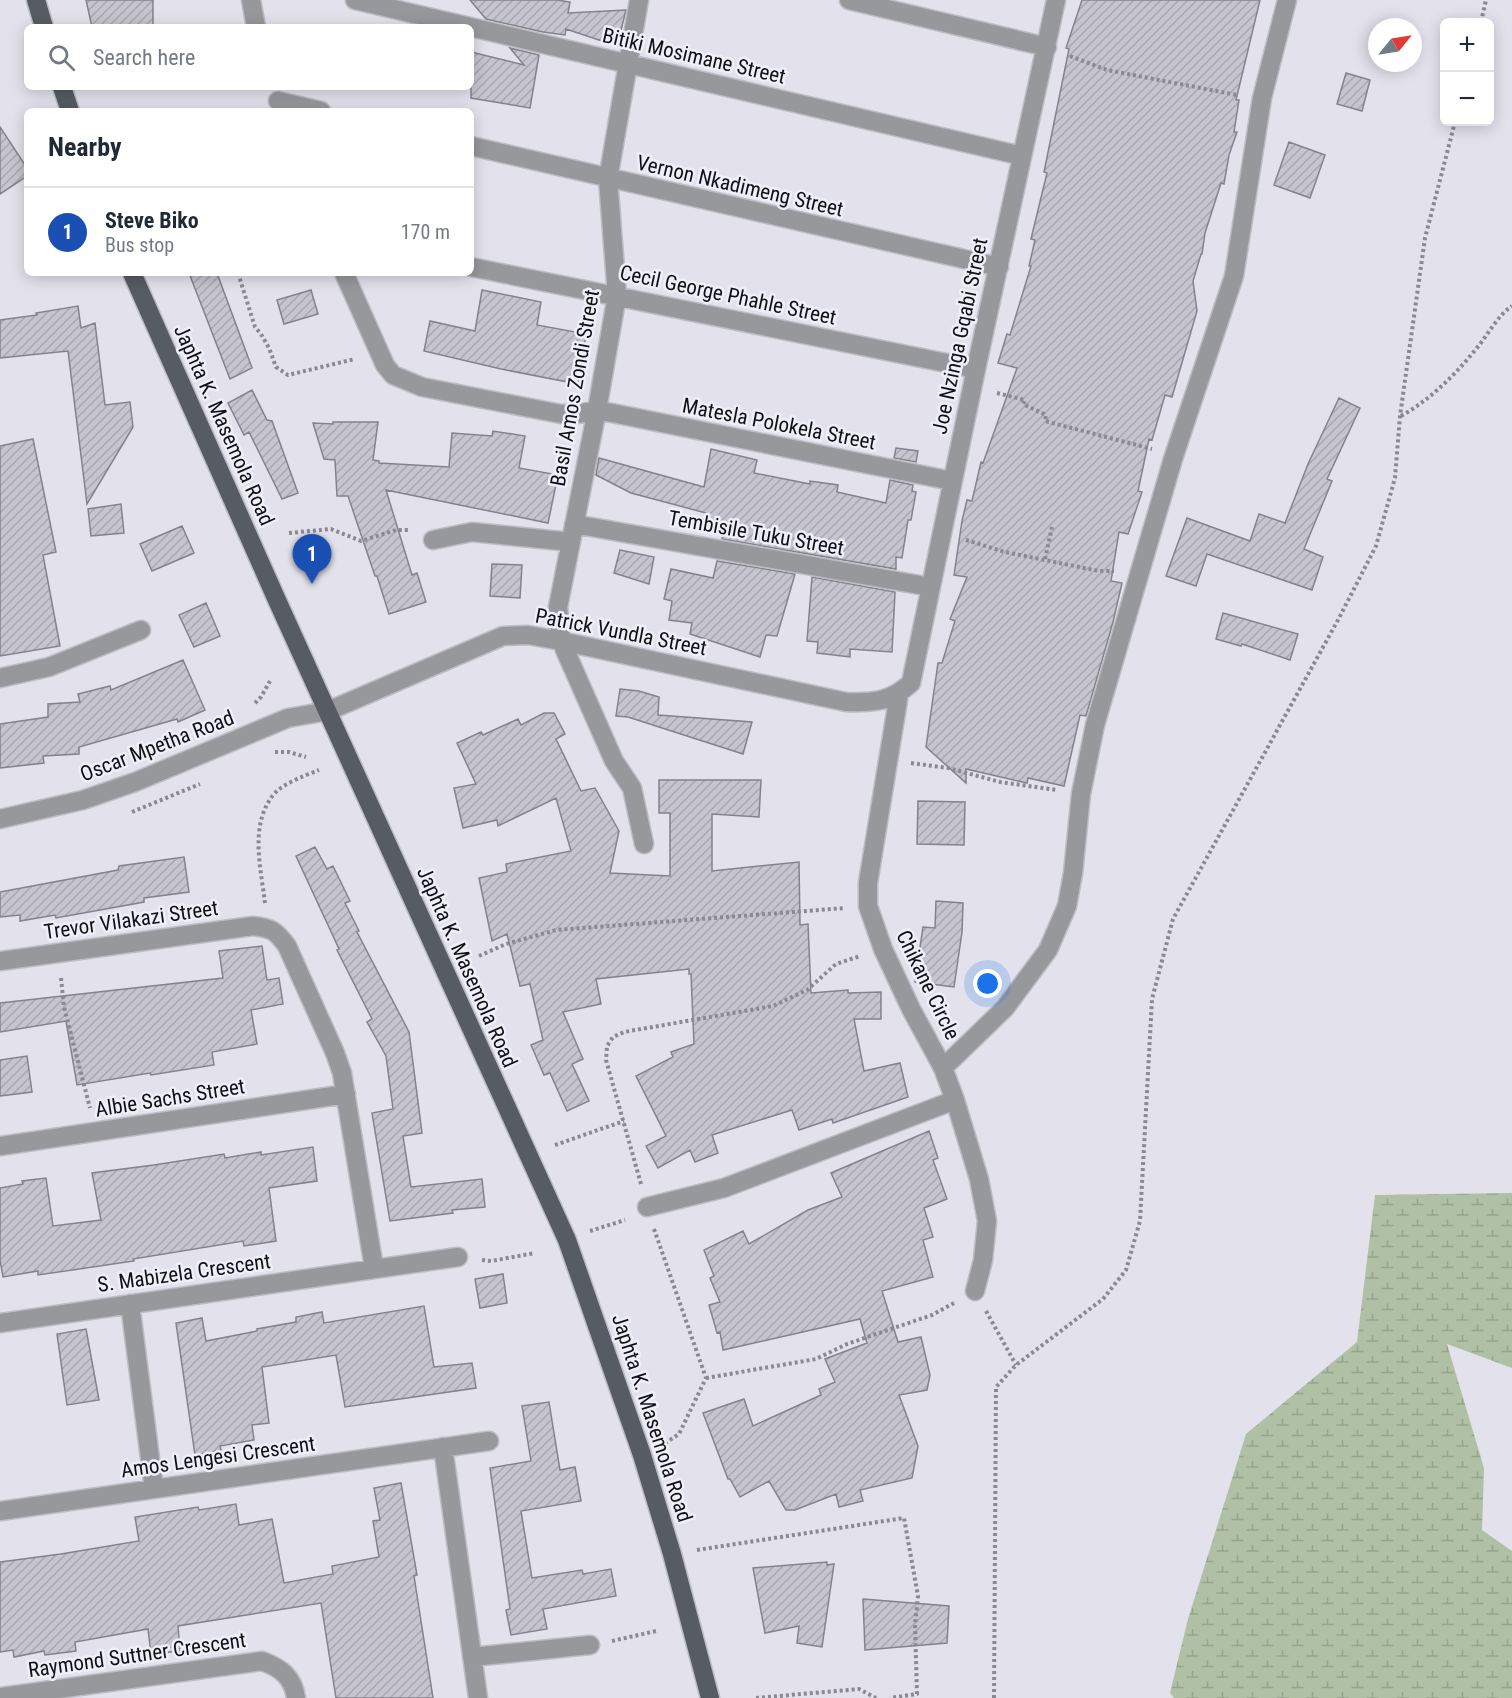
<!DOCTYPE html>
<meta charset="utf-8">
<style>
:root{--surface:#fff;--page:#f6f6f7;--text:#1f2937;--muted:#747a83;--line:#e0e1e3;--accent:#db2777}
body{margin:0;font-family:"Roboto Condensed",sans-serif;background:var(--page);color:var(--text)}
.controls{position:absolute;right:18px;top:18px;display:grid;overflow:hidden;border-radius:9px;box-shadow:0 3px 15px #0003}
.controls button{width:54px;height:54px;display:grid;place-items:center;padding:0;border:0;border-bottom:2px solid var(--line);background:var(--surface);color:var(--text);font:30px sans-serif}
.compass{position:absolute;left:1368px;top:18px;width:54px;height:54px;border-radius:50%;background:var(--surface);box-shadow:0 3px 15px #0003;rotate:60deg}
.you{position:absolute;left:988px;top:984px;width:21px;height:21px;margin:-15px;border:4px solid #fff;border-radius:50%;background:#1a73e8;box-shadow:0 0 0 9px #1a73e833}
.badge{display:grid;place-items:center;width:39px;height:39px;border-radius:50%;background:var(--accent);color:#fff;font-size:20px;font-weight:700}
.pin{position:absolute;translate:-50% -50px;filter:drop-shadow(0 2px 3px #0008)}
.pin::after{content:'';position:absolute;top:32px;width:21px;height:18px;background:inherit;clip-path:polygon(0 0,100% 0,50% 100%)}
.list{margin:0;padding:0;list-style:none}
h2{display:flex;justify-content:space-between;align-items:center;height:78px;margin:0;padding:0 24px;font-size:26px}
h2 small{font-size:20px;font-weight:400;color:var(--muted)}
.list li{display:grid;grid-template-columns:39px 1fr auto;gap:18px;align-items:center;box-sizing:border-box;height:90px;padding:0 24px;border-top:2px solid var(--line)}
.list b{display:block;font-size:22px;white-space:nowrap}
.list p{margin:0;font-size:20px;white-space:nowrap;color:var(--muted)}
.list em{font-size:20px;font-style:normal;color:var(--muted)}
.icon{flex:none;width:33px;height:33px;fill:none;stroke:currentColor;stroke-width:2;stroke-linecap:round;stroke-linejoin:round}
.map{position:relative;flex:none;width:1512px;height:1698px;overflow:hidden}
.search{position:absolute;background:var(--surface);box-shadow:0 3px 15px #0003;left:24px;top:24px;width:450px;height:66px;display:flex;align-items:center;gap:15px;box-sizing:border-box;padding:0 21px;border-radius:9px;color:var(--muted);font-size:22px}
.panel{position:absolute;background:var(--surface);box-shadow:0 3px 15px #0003;left:24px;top:108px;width:450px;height:168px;border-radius:9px}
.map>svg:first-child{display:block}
</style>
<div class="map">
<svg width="1512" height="1698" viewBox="0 0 1512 1698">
<defs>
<pattern id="wetland-marsh" width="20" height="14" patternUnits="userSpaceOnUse" patternTransform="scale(1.5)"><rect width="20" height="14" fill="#afc0a5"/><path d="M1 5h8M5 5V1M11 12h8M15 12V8" fill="none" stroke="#96a48d"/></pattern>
<pattern id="building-hatch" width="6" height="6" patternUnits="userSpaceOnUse" patternTransform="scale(1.5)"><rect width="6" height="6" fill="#c6c4ce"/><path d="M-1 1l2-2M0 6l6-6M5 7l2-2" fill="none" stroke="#a9a7b0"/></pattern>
</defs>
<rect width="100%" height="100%" fill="#e2e1ec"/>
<path fill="url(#wetland-marsh)" d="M1512,1193v175l-65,-24 37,124 -2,62 30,21v147h-338l-4,-5 18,-74 58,-185 111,-92 18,-147z"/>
<path fill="url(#building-hatch)" stroke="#84828c" stroke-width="1.5" d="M86,0h67v27h-61z
M470,0h87l13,2 -2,11 58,-3 -9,36 -51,-17 -1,6 -22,-3 -57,-13z
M1082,0h178l-24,100h3l-5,32h3l-8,23 -5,29 -3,-1 -16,50 -3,21h-1l-8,27 4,30 -25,86 -7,-2 -13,45 -3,-1 -11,52 4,1 -14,42 -9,-2 -8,49 11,2 -9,39 -27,94 -6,-1 -16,71 -36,-8 -1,5 -61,-14v14l-40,-36 12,-84h4l13,-42 -5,-2 17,-42 -13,-2 8,-54 5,-21 5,1 9,-39 2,1 34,-95 -19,-5 9,-29 3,1 21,-69h-2l6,-26 -4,-1 16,-66 -3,-1 25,-123 -3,-1z
M510,48l29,7 -9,53 -59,-10v-46l53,13z
M1346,73l24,7 -8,31 -25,-7z
M0,127l27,41v8l-27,18z
M1289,142l36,13 -15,43 -36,-13z
M189,273h28l35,95 -22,11z
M311,290l7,24 -34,10 -7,-24z
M482,290l59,12 -4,23 49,9 -8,50 -77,-15 -77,-18 6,-30 45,10z
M78,306l3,22 14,-5 10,82 25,-3 3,25 -46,77 -19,-153 -68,7v-38l37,-5 -1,-2z
M252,390l15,30 5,1 26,72 -16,6 -33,-67 -5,3 -16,-32z
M1339,398l21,10 -33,71 5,2 -28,68 19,8 -11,33 -105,-36 -11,32 -30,-10 21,-58 63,23 9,-27 26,9 23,-59z
M333,422h45l-5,38 6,1v2l70,4 3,-34 40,3 1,-5 32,5 -6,32 39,7 -10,48 -162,-33 26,85 5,-2 9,29 -37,12 -12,-38h-2l-27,-80h-11l-2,-36 -11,-1 -11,-36 20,1z
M33,439l23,113 -13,3 17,91 -60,10v-210z
M896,448l22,3 -2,11 -22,-4z
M711,449l46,11 -3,13 56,11v-3l28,4 -1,7 49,11 4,-23 23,5 -1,6 4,1 -5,28h-3l-6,38 -6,-1v12l-174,-30 2,-10 -21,-6 3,-10 -75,-20 -35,-18 3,-17 105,29z
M121,504l3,29 -33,3 -3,-27z
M182,526l12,27 -42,18 -12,-27z
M620,550l34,7 -5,27 -35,-11z
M717,561l78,13 -18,62 -11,-1 -6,22 -70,-23 2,-11 -23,-3 3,-19 -8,-2 7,-30 42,9z
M492,564l30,1 -2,33 -30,-2z
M812,577l83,15 -3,60 -42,-3v8l-33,-4 1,-11 -11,-1z
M206,603l14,33 -26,11 -15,-32z
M1223,613l75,21 -8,26 -48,-16 -1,2 -25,-7z
M183,660l22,50 -27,12 -1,-3 -98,28v7l-36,2 1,7 -44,5v-44l48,-7v-13l32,-2 -2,-8 32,-8 1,4z
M620,689l19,2 20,6 -1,18 94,7 -9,32 -115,-37 -12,-1z
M544,713h10l11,21 -9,5 25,52 14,-3 24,43 -9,42 60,3v-63h-11v-33h102l-2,37 -47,-3v57l87,-9 1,63 8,-1 3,69 37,-3v3l33,-1v27h-27l10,52 36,-8 8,34 -75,26 -1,-4 -33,11 -7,-20 -80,25 6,18 -23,9 -5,-12 -32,18 -12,-22 20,-10 -30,-60 37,-19 -2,-5 23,-8 -3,-70h-2v-5l-93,10 5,25 -38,8 20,47 -11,5 17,37 -22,10 -17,-38 -6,2 -13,-30 12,-5 -13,-56 -10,2 -13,-52 -15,7 -13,-63 28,-6 -1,-8 65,-13 -15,-53 -58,28 -1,-6 -34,8 -9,-40 22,-4 -19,-41 24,-11 2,3 35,-16 3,6z
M918,801l47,1 -1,43 -47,-1z
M315,847l12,22 6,-3 17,35 -5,2 14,28 -2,1 52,100 13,101 -19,3 8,51 71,-8 3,28 -33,3 1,3 -63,8 -18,-108 21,-4 -7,-53 -19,-34 5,-3 -35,-69 2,-1 -43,-93z
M184,857l5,35 -45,6v4l-88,16 -1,-3 -35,6v-6l-20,2v-25l118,-22 1,-4z
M936,901l27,2 -1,29 -8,55 -39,-5 8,-55 12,1z
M262,946l5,34 12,-2 4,26 -32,6 6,34 -45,8 2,13 -63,10 -1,-2 -73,12 -11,-64 -66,11v-29l223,-25 -4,-27z
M27,1056l5,36 -32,4v-36z
M929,1131l9,27 -5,2 14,39 -23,9 9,29 -10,3 10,37 -51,14 16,51 23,-5 9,38 -3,15 -28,5 19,51 -6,32 -52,12 3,11 -24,6 -3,-13 -41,16h-9l-17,-29 -29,16 -10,-18h-2l-25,-66 41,-14 9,27 68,-31 -2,-6 16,-7 -10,-23 42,-16 -7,-24 -137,31 -3,-18 -3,1 -8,-28 11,-3 -10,-24 4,-2 -10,-26 39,-19 6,13 59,-34 34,-13 -11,-24z
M313,1147l4,34 -48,7 7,53 -32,5 -1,-5 -110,18 1,2 -96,14v-4l-35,6 -3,-17v-72l23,-4 -1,-3 24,-3 7,48 48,-6 -9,-47 62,-8 70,-11 1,4 36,-6v3z
M503,1274l4,29 -27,5 -5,-29z
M424,1306l10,61 38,-4 4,25 -131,19 -9,-52 -74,12 7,56 -17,2 2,15 -34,6 1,4 -26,5 -19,-132 26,-5 4,23 51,-10v-2l39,-7v-5l26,-5 2,11z
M86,1329l13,71 -32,5 -10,-71z
M549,1402l11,68 15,-3 6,34 -60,10 11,67 50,-8 1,4 28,-5 5,27 -73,13 4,20 -36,6 -5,-25 4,-1 -20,-141 41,-7 -9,-55z
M401,1483l16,92 -3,1 19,122h-97l-15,-95 -143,23 2,25 -29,3 -3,-25 -73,13 1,9 -31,4 -1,-4 -30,6 -1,-7 -13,2v-90l61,-8 78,-13 -4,-24 63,-10 1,3 37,-6 3,21 33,-6 12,64 49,-9 -1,-8 47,-9 -6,-36 7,-1 -6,-32z
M827,1562v3l7,-1 -12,83 -25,-4 2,-17 -34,7 -12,-65z
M863,1599l86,7 -2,37 -82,7z"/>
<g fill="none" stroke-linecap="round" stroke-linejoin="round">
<g stroke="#bcbcc5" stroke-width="21">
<path id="minor" d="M251,0l5,27
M355,0l667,156
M639,0l-31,179 9,116 -20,115 -39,197 3,34 53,120 18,27 12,56
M849,0l198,47
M278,101l43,10
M471,146l528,121
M471,267l505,102
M344,273l41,92 8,10 29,12 139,27h16l20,-4 355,71
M574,524l357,63
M433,540l39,-8 99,10
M0,678l49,-11 92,-37
M899,694l-31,189v23l15,43 28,60 32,59 12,32 24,79 8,42 -4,39 -8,31
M0,819l83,-19 52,-18 153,-64 40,-7 175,-75 25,-1 33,6 285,61c27,1 44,0 65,-19l65,-314 80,-369
M0,961l253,-35c19,2 23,5 34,20l48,107 7,20 32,195
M943,1068l62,-60 43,-58 19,-44 6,-33 8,-79 14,-69 78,-266 61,-183 28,-178 25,-98
M0,1146l346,-52
M647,1207l77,-19 231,-88
M130,1304l24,185
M0,1323l458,-66
M443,1447l35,251
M0,1511l489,-70
M472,1657l118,-12
M0,1697l262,-36c19,7 31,16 34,37"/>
</g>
<g stroke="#bcbcc5" stroke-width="21">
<path id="major" d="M36,0l8,27
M62,87l8,24
M132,273l144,325 291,642 75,215 30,99 38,144"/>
</g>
<path stroke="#8a8991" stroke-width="4" stroke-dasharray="3 3" stroke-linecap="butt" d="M1481,22l5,-22
M1070,56l37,14 130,25
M238,273l17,54 6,7 8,14 7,19 12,8 67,-16
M997,393l28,7 -2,4 23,11 -1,6 107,28
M1401,416c30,-17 54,-41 75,-67 12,-14 21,-33 36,-43
M289,533l42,-4 30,12 35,-11h14
M966,540l39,12 94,19h15
M1045,559l7,-32
M255,703l6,-6 9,-16
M275,752h14l17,5
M911,763l37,5 52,14 57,8
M132,812l68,-28
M265,903c-4,-34 -15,-75 6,-105 9,-14 33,-22 48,-28
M479,956l27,-12 50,-14 289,-22
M61,978l3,29 26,101
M555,1145l69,-24
M641,1184l-35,-124 1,-14 6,-9 11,-5 149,-26 34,-16 29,-26 24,-8
M654,1229l52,149 -27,56 -15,10
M590,1231l35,-11
M482,1260l9,1 44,-8
M986,1311l30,54
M706,1378l110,-19 31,-15 85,-29 22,-12
M697,1550l207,-32 14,78 -3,29 2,69 -27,4
M612,1641l44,-10
M756,1698l103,-9 17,9
M994,1698l2,-311 20,-22 87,-66 23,-29 14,-49 12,-222 21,-80 165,-299 38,-74 19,-68 5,-62 25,-178 30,-116"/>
<use href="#minor" stroke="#96989c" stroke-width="18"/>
<use href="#major" stroke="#575c63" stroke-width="18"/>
</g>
<g text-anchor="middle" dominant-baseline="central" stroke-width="5" stroke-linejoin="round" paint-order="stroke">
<g font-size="21" fill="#111114" stroke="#efeffa">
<text transform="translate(694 56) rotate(13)">Bitiki Mosimane Street</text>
<text transform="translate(740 186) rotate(13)">Vernon Nkadimeng Street</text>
<text transform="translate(728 295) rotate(12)">Cecil George Phahle Street</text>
<text transform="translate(960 336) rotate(-78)">Joe Nzinga Gqabi Street</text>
<text transform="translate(575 388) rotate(-80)">Basil Amos Zondi Street</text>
<text transform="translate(779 424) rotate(11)">Matesla Polokela Street</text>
<text transform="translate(224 425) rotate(66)">Japhta K. Masemola Road</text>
<text transform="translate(756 533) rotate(10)">Tembisile Tuku Street</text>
<text transform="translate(621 632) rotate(11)">Patrick Vundla Street</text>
<text transform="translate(157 746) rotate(-21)">Oscar Mpetha Road</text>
<text transform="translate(131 920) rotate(-8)">Trevor Vilakazi Street</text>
<text transform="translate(467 967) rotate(66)">Japhta K. Masemola Road</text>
<text transform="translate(928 985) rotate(64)">Chikane Circle</text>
<text transform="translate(170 1098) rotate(-9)">Albie Sachs Street</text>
<text transform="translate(184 1273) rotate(-8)">S. Mabizela Crescent</text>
<text transform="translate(652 1418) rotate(72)">Japhta K. Masemola Road</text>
<text transform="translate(218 1457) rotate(-8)">Amos Lengesi Crescent</text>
<text transform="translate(137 1655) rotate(-8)">Raymond Suttner Crescent</text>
</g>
</g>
</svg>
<div class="controls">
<button>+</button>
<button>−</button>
</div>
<svg class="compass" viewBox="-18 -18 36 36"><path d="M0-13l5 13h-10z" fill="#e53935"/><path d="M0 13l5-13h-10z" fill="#747a83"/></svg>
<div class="you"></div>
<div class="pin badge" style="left:312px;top:584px;background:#1a4fb4">1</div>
<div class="search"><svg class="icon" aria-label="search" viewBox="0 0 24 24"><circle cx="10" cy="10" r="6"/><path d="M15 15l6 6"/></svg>Search here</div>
<section class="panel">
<h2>Nearby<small></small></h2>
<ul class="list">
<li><span class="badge" style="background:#1a4fb4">1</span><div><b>Steve Biko</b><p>Bus stop</p></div><em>170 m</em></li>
</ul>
</section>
</div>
